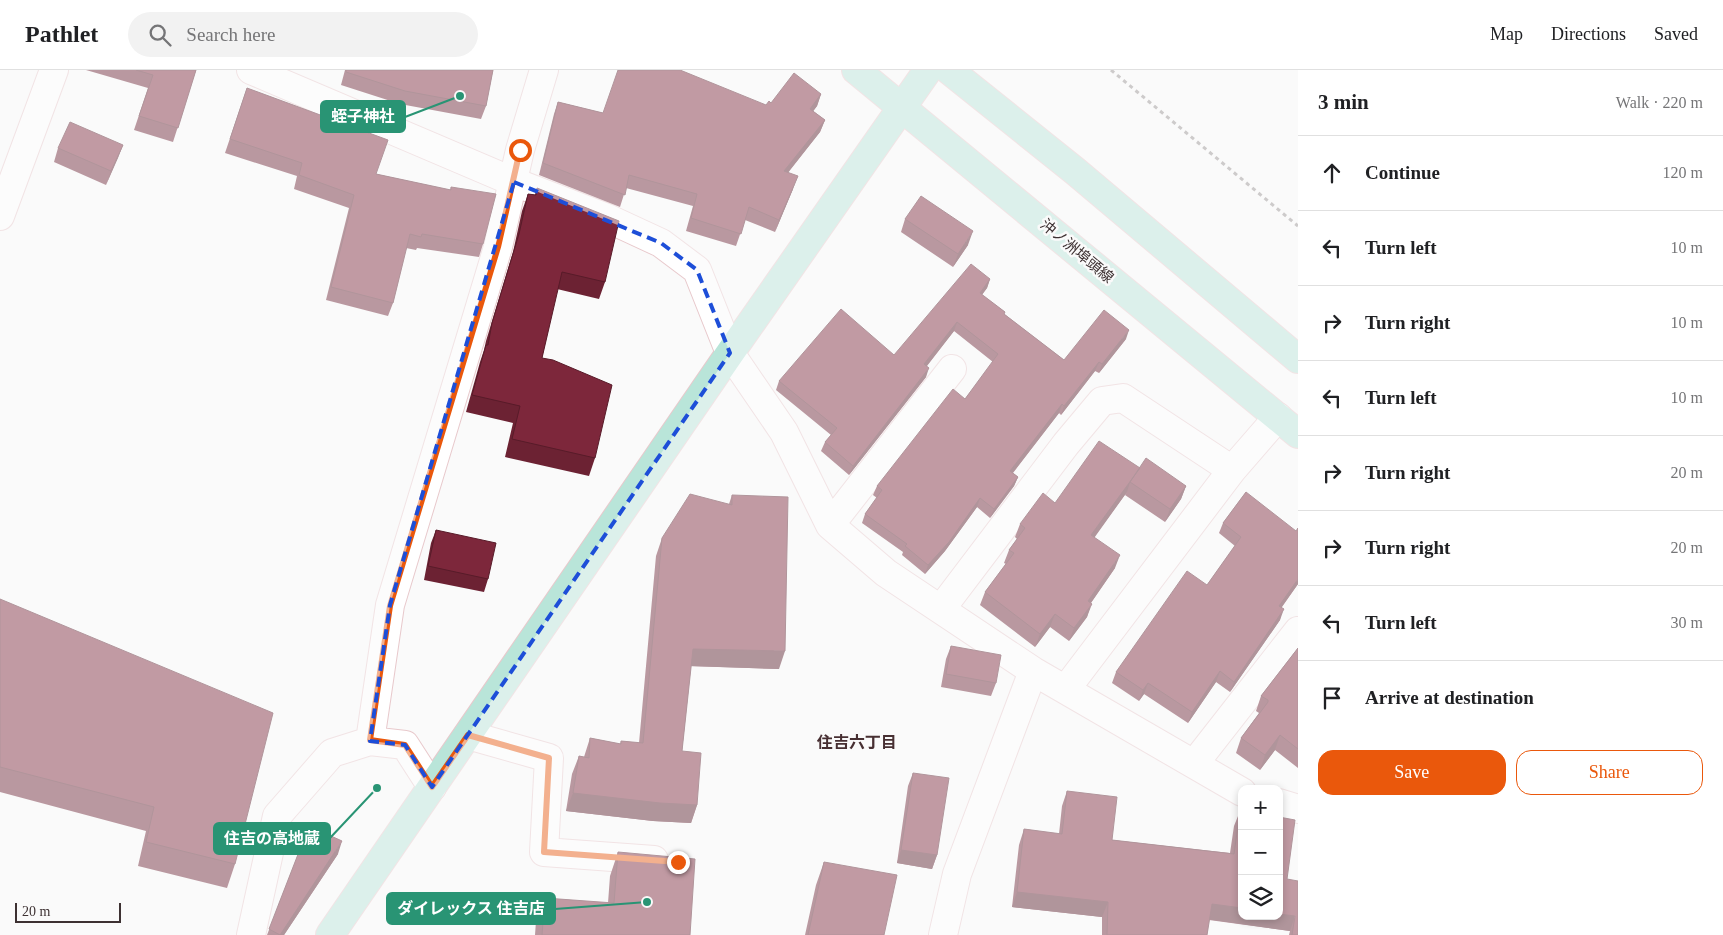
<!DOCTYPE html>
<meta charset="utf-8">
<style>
:root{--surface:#fff;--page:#f2f2f2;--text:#202124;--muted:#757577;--line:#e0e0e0;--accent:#ea580c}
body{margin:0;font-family:"Times New Roman","Noto Sans JP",serif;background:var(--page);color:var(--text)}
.controls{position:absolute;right:15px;bottom:15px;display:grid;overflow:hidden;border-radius:10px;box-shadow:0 2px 8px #0003}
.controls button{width:45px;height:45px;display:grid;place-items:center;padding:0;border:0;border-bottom:1px solid var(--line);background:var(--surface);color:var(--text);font:25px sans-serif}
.scale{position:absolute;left:15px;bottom:12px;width:106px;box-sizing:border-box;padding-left:5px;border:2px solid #3d3132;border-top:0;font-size:14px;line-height:18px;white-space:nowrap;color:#3d3132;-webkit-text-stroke:4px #fafafa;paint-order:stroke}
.stop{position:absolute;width:15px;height:15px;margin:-11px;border:4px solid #ea580c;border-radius:50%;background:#fff}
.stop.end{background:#ea580c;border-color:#fff;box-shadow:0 1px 5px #0008}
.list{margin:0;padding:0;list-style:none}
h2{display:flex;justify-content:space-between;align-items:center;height:65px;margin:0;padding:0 20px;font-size:21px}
h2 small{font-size:16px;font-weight:400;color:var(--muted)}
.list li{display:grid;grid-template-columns:32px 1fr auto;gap:15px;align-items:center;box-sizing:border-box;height:75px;padding:0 20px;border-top:1px solid var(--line)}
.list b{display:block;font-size:19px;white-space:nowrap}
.list em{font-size:16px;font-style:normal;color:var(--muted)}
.actions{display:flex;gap:10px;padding:15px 20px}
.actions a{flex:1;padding:11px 0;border:1px solid var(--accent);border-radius:15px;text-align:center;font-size:18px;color:var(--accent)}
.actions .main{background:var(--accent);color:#fff}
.icon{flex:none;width:28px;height:28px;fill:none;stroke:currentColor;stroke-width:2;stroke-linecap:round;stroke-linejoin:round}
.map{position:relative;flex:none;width:1298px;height:865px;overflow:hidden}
header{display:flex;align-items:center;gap:30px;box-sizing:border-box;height:70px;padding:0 25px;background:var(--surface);border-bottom:1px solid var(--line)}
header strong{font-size:24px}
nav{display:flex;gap:28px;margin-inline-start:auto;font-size:18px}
.search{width:350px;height:45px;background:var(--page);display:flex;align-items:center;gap:12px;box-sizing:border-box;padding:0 18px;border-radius:28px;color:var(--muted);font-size:19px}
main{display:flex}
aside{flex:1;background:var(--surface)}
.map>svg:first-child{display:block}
</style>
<header>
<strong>Pathlet</strong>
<div class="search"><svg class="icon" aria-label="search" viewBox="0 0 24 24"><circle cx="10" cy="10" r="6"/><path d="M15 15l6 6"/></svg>Search here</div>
<nav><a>Map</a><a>Directions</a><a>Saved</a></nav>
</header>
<main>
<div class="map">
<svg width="1298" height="865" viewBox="0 0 1298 865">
<rect width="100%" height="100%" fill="#fafafa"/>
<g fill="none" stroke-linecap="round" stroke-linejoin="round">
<g stroke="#e8c9cc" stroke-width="30">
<path id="street" d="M251,0l263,112 93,36 54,25 36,27 33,83 54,79 46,93 56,48 147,98 209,121
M0,146l54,-146
M1232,400l46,-53
M830,455l122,-156
M941,539l125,-165 36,-43 21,-3 109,72 -166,219
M468,665l81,23 -5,94 110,8
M370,671l20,-136 108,-358 22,-97 24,-80
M1194,694l104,-133
M1279,733l19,6
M251,865l26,-119 55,-63 38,-12 35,4 27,42
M943,865l14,-61 76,-203"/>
</g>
<g stroke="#e8c9cc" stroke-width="30">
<path id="secondary" d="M856,0l442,364
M949,0l126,101 223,188
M330,865l400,-582 198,-283"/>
</g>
<path stroke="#989292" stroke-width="3" stroke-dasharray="4 4" stroke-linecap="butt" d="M1111,0l187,156"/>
<use href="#street" stroke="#fff" stroke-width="28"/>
<use href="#secondary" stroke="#b9e5d9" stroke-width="28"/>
</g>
<path fill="#6c2233" d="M86,0h110l-23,72 -39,-12 14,-42z
M345,0h148l-7,36 -5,13 -81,-15 -59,-19z
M247,18l129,86 74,16 1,-3 32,57 -4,13 -62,-9 -1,2 -10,-2 -13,55 -5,13 -62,-16 23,-92 -55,-19 3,-13 -72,-23z
M821,24l-4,12 -4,5 12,9 -5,12 -32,40 5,17 -18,43 -30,-12 -9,26 -50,-15 7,-25 -67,-18 -6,19 -81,-32 15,-61 4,-12 45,11 163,-8 5,-2z
M123,75l-17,40 -52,-23 4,-14z
M537,118l68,94 -6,17 -42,-10 -15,69 53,100 -6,18 -84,-19 8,-34 -47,-11 14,-50 4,-12 2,-9 27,-89 9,-41 6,-17 7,1z
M905,149l63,26 -15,22 -52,-35z
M990,209l-3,9 -5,7 23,17 -1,2 60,46 62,-21 -27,34 -4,-2 -34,44 -2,-2 -46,60 5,4 -4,9 -24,32 -13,-11 -32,44 -20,23 -23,-19 1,-3 -41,-29 3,-9 12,-16 -4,-3 4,-9 88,-87 28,-37 -39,-31 -27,35 -1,11 -77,98 -28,-24 4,-9 6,-7 -55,-45 3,-9 115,-26z
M1140,398l46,18 -5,13 -16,23 -40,-27 2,-3 -33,45 21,31 -24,35 -4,14 -18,24 -19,-14 -15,20 -55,-42 5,-13 21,-28 -2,-1 5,-13 8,-11 -2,-2 5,-13 35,-21z
M1246,422l52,92 -16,23 -2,13 -50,72 -14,-10 -28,41 -44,-29 -5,7 -27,-18 4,-11 91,-87 28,-39 -16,-13 4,-10z
M732,425l47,174 -88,-3 -9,85 15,54 -6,18 -38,-2 -87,-10 6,-37 7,-18 5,1 6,-19 30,6 1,-3 18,2 17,-187 6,-18 67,-34z
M436,460l52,49 -4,13 -60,-12 7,-37z
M0,529l235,265 -8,24 -89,-22 8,-35 -146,-39z
M951,576l45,37 -5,13 -50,-9 5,-28z
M1298,578v120l-23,-18 -15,20 -24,-17 5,-15 18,-25 -3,-2 5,-15z
M913,703l24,82 -5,14 -35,-6 11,-77z
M1067,721l45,49 118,13 4,-27 6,-15 47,68 11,56h-9l1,-4 -81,-11 -2,15h-105v-18l-90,-10 7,-62 5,-16 35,5 3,-28z
M309,756l29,28 -54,81h-17z
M618,782l72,83h-155l1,-14 9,-23 63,5 2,-27z
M824,792l60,73h-79l11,-50z"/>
<path fill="#581b29" d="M821,24l-4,12 -11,15 4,-12z
M825,50l-5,12 -40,51 4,-12z
M123,75l-5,13 -12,27 5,-14z
M798,106l-5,13 -18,43 4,-12z
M973,161l-5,14 -15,22 5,-13z
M990,209l-3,9 -11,14 4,-9z
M957,252l-3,9 -33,42 3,-9z
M1129,260l-3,9 -27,34 3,-9z
M1099,292l-4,9 -34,44 3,-9z
M929,298l-3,9 -77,98 4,-9z
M1062,334l-3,9 -52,67 3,-9z
M1140,398l-10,14 -3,10 -40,56 4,-13z
M1018,407l-4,9 -24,32 4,-9z
M1186,416l-5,13 -16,23 5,-13z
M980,428l-3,9 -32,44 -20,23 3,-9z
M1120,485l-5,13 -32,46 5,-13z
M1298,509v5l-23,32 4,-10z
M1092,534l-5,13 -18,24 5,-13z
M1284,539l-4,11 -50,72 4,-10z
M1055,544l-5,13 -15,20 5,-13z
M693,579l92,2 -6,18 -92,-3z
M1220,601l-4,11 -28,41 4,-11z
M1148,613l-4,11 -5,7 4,-11z
M1280,665l-5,15 -15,20 5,-15z
M573,723l124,12 -6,18 -38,-2 -87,-10z
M342,771l-4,13 -54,81h-4z
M901,780l36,5 -5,14 -35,-6z
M1017,822l91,10 -6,15 -90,-10z
M1212,834l30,4v8h37v-2l16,2 -5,15 -84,-12z"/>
<path fill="#7d273b" stroke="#581b29" d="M136,0h60l-18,58 -39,-12 14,-41z
M346,0h147l-7,36 -81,-15 -59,-19z
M618,0h62l86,35 3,-4 2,2 23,-30 27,21 -11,15 15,11 -41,51 14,5 -19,44 -30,-13 -8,27 -50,-16 6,-24 -68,-19 -4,20 -82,-32 15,-61 45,11z
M247,18l141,52 -12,34 75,16v-3l45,7 -13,50 -61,-10 -1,3 -11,-3 -17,69 -62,-16 23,-92 -55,-20 3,-12 -72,-24z
M70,52l53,23 -12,26 -53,-23z
M537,118l82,33 -14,61 -43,-10 -20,86 11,2 59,25 -17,73 -83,-19 8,-33 -48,-11 14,-50h2l4,-22 27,-89 9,-40 8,1z
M921,126l52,35 -15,23 -53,-35z
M971,194l19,15 -10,14 25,19 -1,2 60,46 40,-50 25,20 -27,34 -3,-2 -35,44 -2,-2 -52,67 8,6 -24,32 -14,-11 -31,44 -21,23 -23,-19 2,-2 -42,-30 17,-24 -5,-4 76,-97 12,10 33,-45 -41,-32 -33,42 5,4 -76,98 -28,-24 12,-14 -58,-47 62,-72 53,46z
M1099,371l41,27 -49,67 29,20 -32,46 4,3 -18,24 -19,-14 -15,20 -55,-42 29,-39 -5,-3 16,-22 -5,-4 23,-31 12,10z
M1146,388l40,28 -16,23 -40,-27z
M1246,422l50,39 2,-3v51l-19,27 5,3 -50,73 -14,-11 -28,41 -44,-29 -5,7 -27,-18 71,-101 20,14 34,-48 -18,-14z
M690,424l42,11v-10l56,2 -3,154 -92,-2 -11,102 19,2 -4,52 -37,-2 -87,-10 6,-37 10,2 1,-20 31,6v-3l22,2 19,-205z
M436,460l60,13 -8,36 -60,-13z
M0,529l273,114 -38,151 -89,-22 8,-35 -154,-40z
M951,576l50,9 -5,28 -50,-9z
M1298,578v101l-18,-14 -15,20 -24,-17 27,-36v-2l-7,-4z
M913,703l36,5 -12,77 -36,-5z
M1067,721l50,6 -5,43 122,14 6,-43 2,1v96l-30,-4 -5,31h-100l1,-33 -91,-10 7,-63 38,5z
M1279,747l16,3 -8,59 11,2v54h-6l3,-19 -16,-2z
M309,756l33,15 -62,94 -11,-6z
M618,782l77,7 -5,76h-148l3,-37 69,5z
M824,792l73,13 -13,60h-76z"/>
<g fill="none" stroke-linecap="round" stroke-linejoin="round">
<path stroke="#ea580c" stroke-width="6" d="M520,80l-22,97 -108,359 -20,134 35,5 27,42 36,-52 81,23 -5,94 134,10"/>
</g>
<path d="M0 0H1298V865H0ZM514,112l147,61 36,27 33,83 -298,434 -27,-42 -35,-4 20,-136z" fill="#fafafa" fill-opacity=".55" fill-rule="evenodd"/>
<path fill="none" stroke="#1d4ed8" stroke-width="4" stroke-dasharray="10 6" stroke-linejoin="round" d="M514,112l147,61 36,27 33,83 -298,434 -27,-42 -35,-4 20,-136z"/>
<g text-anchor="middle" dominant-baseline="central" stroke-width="5" stroke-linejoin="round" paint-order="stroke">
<g font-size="15" fill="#3d3132" stroke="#fafafa">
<text transform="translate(1077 181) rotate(40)">沖ノ洲埠頭線</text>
</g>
<g font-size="16" font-weight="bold" fill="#472f32" stroke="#fafafa">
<text x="857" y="672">住吉六丁目</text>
</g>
</g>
<path fill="none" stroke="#299474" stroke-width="2" d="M460 26L405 47M377 718L330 768M647 832L555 839"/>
<g fill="#299474" stroke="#fafafa" stroke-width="2">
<circle cx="460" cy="26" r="5"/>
<circle cx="377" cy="718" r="5"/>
<circle cx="647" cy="832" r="5"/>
</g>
<g fill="#299474" stroke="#299474" stroke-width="2">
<rect x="321" y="31" width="84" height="31" rx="5"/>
<rect x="214" y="753" width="116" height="31" rx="5"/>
<rect x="387" y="823" width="168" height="31" rx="5"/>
</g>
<g font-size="16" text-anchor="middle" font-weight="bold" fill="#fff">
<text x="363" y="52">蛭子神社</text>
<text x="272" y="774">住吉の高地蔵</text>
<text x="471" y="844">ダイレックス 住吉店</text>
</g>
</svg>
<div class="controls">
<button>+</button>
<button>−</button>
<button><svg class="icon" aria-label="layers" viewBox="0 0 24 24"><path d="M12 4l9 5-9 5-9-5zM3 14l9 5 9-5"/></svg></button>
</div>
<div class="scale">20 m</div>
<div class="stop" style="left:520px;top:80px"></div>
<div class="stop end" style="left:678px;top:792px"></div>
</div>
<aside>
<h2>3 min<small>Walk · 220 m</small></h2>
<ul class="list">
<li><svg class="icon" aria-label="ahead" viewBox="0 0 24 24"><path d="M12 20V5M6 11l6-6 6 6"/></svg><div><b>Continue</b></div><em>120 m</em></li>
<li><svg class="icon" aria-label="left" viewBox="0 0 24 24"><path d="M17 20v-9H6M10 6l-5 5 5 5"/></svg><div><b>Turn left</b></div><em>10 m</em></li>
<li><svg class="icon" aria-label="right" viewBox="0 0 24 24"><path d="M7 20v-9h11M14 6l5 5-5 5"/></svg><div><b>Turn right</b></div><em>10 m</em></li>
<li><svg class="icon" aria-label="left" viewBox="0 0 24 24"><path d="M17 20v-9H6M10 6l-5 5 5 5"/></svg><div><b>Turn left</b></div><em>10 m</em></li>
<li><svg class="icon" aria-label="right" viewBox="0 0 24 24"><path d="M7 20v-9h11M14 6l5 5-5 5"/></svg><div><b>Turn right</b></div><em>20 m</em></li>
<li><svg class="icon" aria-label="right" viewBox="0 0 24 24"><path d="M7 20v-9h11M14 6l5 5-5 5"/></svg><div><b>Turn right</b></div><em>20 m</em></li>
<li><svg class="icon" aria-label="left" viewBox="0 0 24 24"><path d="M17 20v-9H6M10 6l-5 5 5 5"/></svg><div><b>Turn left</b></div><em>30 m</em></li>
<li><svg class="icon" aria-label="arrive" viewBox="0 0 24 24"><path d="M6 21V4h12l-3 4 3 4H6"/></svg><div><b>Arrive at destination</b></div></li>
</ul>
<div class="actions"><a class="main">Save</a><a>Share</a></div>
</aside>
</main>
